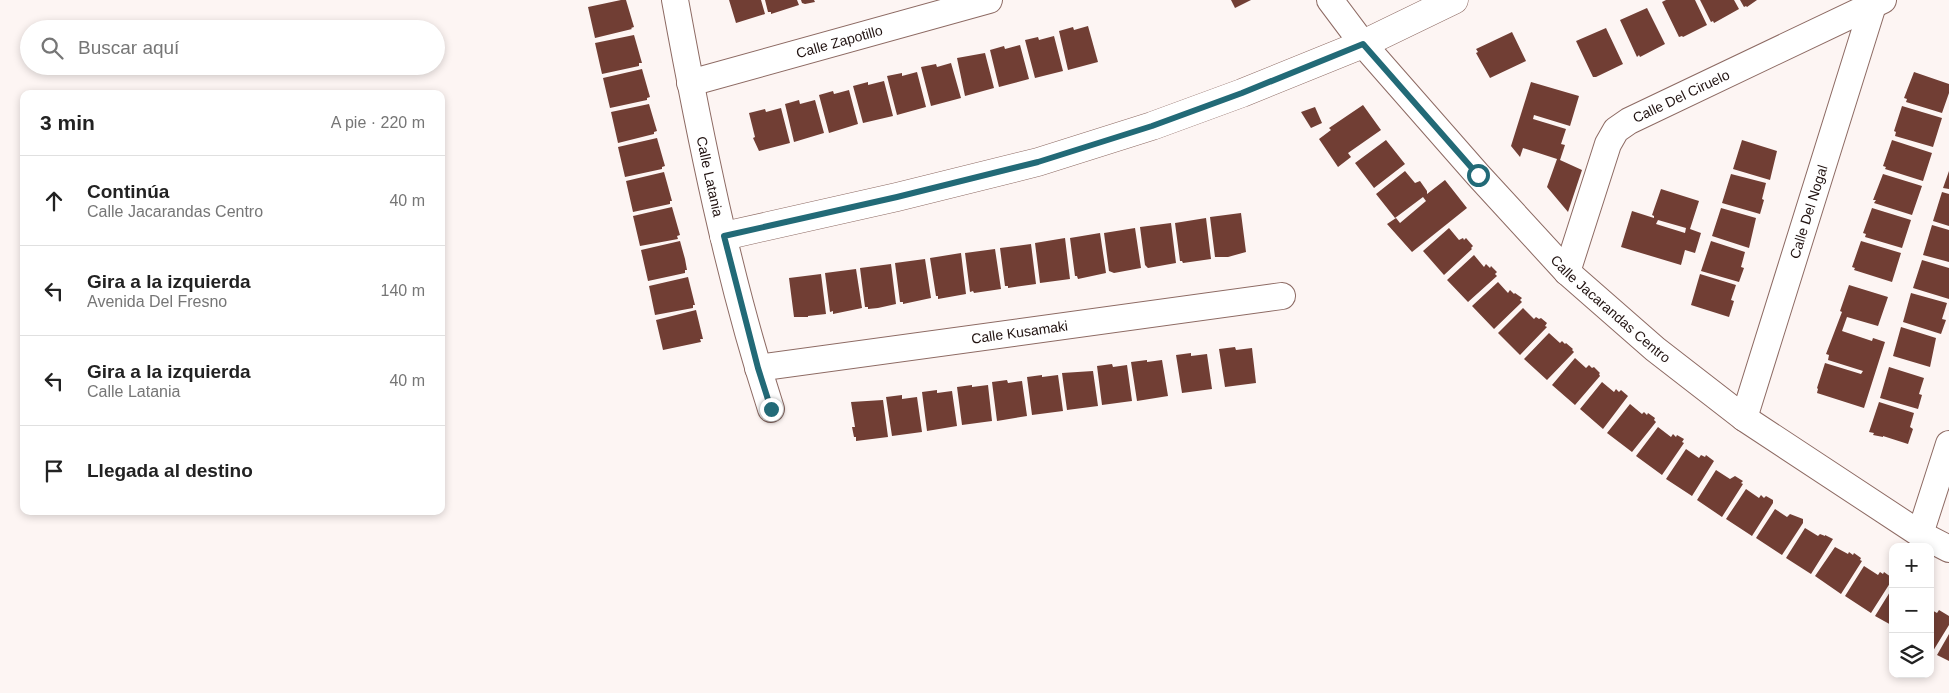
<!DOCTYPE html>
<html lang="es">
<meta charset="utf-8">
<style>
:root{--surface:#fff;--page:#f2f2f2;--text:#222;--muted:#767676;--line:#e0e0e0}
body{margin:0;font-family:Arial,sans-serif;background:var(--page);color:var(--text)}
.controls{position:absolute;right:15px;bottom:15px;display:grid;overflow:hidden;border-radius:10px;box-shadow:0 2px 8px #0003}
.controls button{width:45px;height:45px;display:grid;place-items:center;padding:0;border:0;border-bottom:1px solid var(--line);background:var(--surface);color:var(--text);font:25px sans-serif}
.stop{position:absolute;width:15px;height:15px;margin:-11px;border:4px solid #226a77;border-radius:50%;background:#fff}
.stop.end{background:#226a77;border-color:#fff;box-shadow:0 1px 5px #0008}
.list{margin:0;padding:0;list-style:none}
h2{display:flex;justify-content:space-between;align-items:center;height:65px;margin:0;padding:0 20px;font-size:21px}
h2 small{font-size:16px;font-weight:400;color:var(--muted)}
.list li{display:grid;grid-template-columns:32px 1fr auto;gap:15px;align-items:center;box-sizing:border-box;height:90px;padding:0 20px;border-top:1px solid var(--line)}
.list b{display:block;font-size:19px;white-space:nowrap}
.list p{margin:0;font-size:16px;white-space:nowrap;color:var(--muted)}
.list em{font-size:16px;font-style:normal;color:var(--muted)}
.icon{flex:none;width:28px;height:28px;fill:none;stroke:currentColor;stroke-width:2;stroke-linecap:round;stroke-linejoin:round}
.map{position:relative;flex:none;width:1949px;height:693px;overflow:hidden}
.search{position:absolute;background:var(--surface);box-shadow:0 2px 8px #0003;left:20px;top:20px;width:425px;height:55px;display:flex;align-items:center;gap:12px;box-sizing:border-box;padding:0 18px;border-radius:28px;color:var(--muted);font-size:19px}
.panel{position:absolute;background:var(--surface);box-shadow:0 2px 8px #0003;left:20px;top:90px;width:425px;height:425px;border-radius:10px}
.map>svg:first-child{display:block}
</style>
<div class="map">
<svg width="1949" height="693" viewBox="0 0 1949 693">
<rect width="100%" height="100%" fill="#fdf5f3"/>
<path fill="#713e34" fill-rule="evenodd" d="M621,0h5l8,27 -3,1 1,1 -37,9 -7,-31z
M729,0h32l4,14 -29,9z
M765,0h32l2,5 -28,9v-2h-3z
M801,0h13l1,2 -10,2 -3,-1z
M1231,0h20l-16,8z
M1666,0h29l12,25 -24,12 -1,-1 -3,1 -17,-35z
M1700,0h34l5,9 -25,14 -1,-2 -2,1z
M1740,0h17l-10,7 -1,-1 -2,1z
M1647,8l18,36 -25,13 -1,-2 -2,2 -17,-37z
M1088,26l10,36 -30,8 -9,-39 14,-4 1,3z
M1606,28l17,36 -27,13h-3l-17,-36z
M1512,32l14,29 -36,17 -14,-25 2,-1 -2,-3z
M634,35l8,28h-3v3l-37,8 -7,-31z
M1054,36l9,35 -28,7 -10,-38 13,-3 1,3z
M1020,45l9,34 -30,8 -9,-37 14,-4 1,3z
M985,53l9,35 -29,8 -8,-38z
M951,63l10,35 -30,8 -10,-39 15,-3 1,3z
M642,69l8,28 -3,1v2l-37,8 -7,-30z
M917,72l9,35 -29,8 -10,-39 15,-3v3z
M1914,72l35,12v9l-7,20 -36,-11 1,-3 -3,-1z
M884,81l9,35 -30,7 -10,-37 15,-4v3z
M1531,82l48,14 -9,30 -36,-11 -1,4 33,10 -5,15 4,1 -5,15 22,10 -14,42 -21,-25 10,-28 -34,-11 -3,9 -9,-11z
M849,90l9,34 -29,9 -10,-38 14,-4 1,3z
M799,100l1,4 15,-4 9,33 -30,9 -9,-38z
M649,104l8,27 -3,1v2l-36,9 -7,-31z
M1363,105l18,25 -33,23 3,4 -13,10 -19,-28 12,-9 -2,-2z
M1902,106l40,12 -9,29 -38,-11 1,-4 -2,-1z
M1315,107l7,16 -11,5 -10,-16z
M781,108l9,35 -31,8 -6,-13 2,-1 -6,-24 16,-4 1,3z
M657,138l8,28 -3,1v2l-37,8 -7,-30z
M1386,140l19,24 -31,24 -19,-25z
M1742,140l35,11 -7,29 -37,-11z
M1892,140l40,13 -9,28 -38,-12 1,-2 -3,-1z
M1405,171l10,12 5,-2 7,10v3l18,-14 22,28 -55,44 -25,-28 9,-6 4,5 26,-22 -3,-4 -28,21 -19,-24z
M1949,171v18l-6,-1z
M664,172l8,29h-2v3l-37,8 -7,-31z
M1731,174l35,9 -4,16 2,1 -4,14 -38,-11z
M1883,174l39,12 -10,29 -38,-12 2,-3h-3z
M1661,189l38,12 -9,28 11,4 -6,20 -10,-3 -4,15 -60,-18 11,-36 22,7v-2l-2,-1zM1658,220l28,8 -1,5 -29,-9z
M1942,192l7,2v32l-16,-5z
M672,207l8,28 -3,1 1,3 -38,7 -7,-30z
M1721,208l35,10 -7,30 -37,-12z
M1872,208l39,12 -9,28 -37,-11 1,-3 -3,-1z
M1241,213l5,39 -18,5h-13l-5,-40z
M1206,218l5,41 -28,4 -1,-2h-2l-5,-38z
M1171,223l5,40 -28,5 -3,-3 -5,-38z
M1932,225l17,5v32l-26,-7z
M1135,228l6,40 -27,5 -5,-2 -5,-38z
M1449,228l10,12 4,-2 1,2 2,-2 7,8 -2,2 1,1 -28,26 -21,-24z
M1100,233l6,40 -28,6 -1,-3h-2l-5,-38z
M1065,238l5,41 -30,4 -5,-40z
M680,241l5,18 2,11h-2v3l-37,8 -7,-31z
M1711,241l34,11 -4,15 3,1 -5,14 -38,-11z
M1861,241l40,12 -9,29 -38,-12 1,-2 -3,-1z
M1031,244l5,40 -28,4v-2h-3l-5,-38z
M995,249l6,40 -27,4 -1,-2 -3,1 -5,-39z
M961,253l5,41 -28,5v-3h-2l-6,-38z
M1474,255l10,12 2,-3 4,4 1,-2 6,6 -2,2 2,2 -29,26 -21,-22z
M925,259l6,39 -28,6v-2h-3l-5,-39z
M1922,260l27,8v31l-36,-11z
M891,264l5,40 -18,4 -10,1v-2h-3l-5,-39z
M856,269l6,39 -29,6v-3l-3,1 -5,-39z
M821,274l5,40 -18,2v1h-14l-5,-39z
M1700,274l36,11 -5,15 3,1 -5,16 -38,-12z
M688,277l7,28h-2v3l-38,7 -6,-29z
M1498,282l10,11 2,-3 4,4 1,-1 7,5 -2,2 2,2 -28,27 -22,-23z
M1849,285l39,12 -10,29 -31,-9 -5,14 30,10 1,-3 12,4 -21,66 -47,-15 1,-4 -1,-1 8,-25 36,11 2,-3 -35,-11 1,-5 -3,-1 16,-42 -2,-1z
M1911,293l36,10 -5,16 4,1 -5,14 -38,-12z
M1523,308l11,11 2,-2 3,2 2,-1 6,5 -2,3 2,1 -27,28 -22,-22z
M696,310l7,29h-3l1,3 -38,8 -7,-30z
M1901,327l35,11 -6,29 -37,-11z
M1549,333l11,10 2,-2 3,3 1,-1 7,6 -1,1 2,2 -27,28 -23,-21z
M1235,347l1,3 16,-2 4,35 -31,4 -6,-38z
M1191,353v3l16,-2 5,35 -30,4 -6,-38z
M1575,358l11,10 3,-3 3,3 2,-1 6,6 -1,1 1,2 -25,29 -23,-20z
M1147,360v2l15,-2 6,36 -31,5 -6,-39z
M1112,364l1,3 14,-2 5,36 -30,4 -5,-39z
M1889,367l35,11 -5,16 3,1 -4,14 -38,-11z
M1093,371l5,35 -31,4 -5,-37z
M1042,375v2l16,-2 5,36 -31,4 -5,-38z
M1007,380l1,3 14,-2 5,35 -30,5 -5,-39z
M1602,382l12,10 2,-3 3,3 2,-2 7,6 -25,33 -23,-20z
M972,385v2l16,-2 4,36 -30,4 -5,-38z
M937,390v3l15,-2 5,35 -30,5 -5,-39z
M902,395v4l15,-2 5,35 -30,4 -6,-39z
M883,400l5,37 -32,4v-4h-2l-2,-10h3l-4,-25z
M1879,402l35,11 -4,14 3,2 -5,15 -25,-8v1l-10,-2 1,-2 -5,-1z
M1630,404l12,10 2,-2 3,3 1,-2 7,5 -1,2 2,2 -24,30 -25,-19z
M1658,427l13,10 2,-3 3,3 1,-2 7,4 -2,3 2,1 -22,32 -26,-19z
M1686,449l13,9 2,-3 4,2 1,-2 8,6 -22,35 -26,-17z
M1716,470l14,9 5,-3 8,5 -2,2 2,1 -21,33 -25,-17z
M1746,489l13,9 2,-3 3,3 2,-2 7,4v3l-21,33 -26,-17z
M1775,509l12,8 3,-3 13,5v4l-21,32 -26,-17z
M1805,528l13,8 2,-2 5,2v-1l8,4 -22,35 -25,-16z
M1835,547l13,7 1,-2 4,3 1,-2 7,5 -1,2 2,1 -21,33 -26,-18z
M1864,566l14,9 2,-3 3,2 1,-2 7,5 1,3 -21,33 -26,-17z
M1893,587v39l-18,-10z
M1930,609l7,4 2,-3 10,6v9l-16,26 -3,-1z
M1949,634v27l-12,-6z"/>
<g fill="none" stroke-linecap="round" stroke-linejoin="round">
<g stroke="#8d6a63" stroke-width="28">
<g id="street">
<path id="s1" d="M675,0c25,137 53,276 96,409"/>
<path id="s2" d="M1330,0l33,44 115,131 89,97 88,77 89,69 176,116 29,15"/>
<path id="s3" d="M690,83l299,-83"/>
<path id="s4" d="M1567,272l41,-128 8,-14 13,-9 254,-121"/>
<path id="s5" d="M758,368l524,-72"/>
<path id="s6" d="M1744,418l129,-413"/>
<path d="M1920,534l29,-90"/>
</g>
</g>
<g stroke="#8d6a63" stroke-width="29">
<path id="secondary" d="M724,236l173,-39 141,-35 114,-36 90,-33 121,-49 91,-44"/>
</g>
<use href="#street" stroke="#fff" stroke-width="26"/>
<use href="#secondary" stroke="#fff" stroke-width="28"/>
</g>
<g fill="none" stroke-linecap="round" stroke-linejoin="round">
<path stroke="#226a77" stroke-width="6" d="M771,409l-13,-41 -34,-132 173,-39 141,-35 114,-36 90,-33 121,-49 115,131"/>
</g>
<g text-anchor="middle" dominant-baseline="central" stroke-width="5" stroke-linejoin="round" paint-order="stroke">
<g font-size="14" fill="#201210" stroke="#fdf5f3">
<text stroke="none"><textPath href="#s3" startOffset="155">Calle Zapotillo</textPath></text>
<text stroke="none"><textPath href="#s4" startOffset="224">Calle Del Ciruelo</textPath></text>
<text stroke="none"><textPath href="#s1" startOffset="180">Calle Latania</textPath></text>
<text stroke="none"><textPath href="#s6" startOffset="216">Calle Del Nogal</textPath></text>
<text stroke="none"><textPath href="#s2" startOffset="418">Calle Jacarandas Centro</textPath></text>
<text stroke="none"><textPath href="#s5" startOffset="264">Calle Kusamaki</textPath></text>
</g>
</g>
</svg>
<div class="controls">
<button>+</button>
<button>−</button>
<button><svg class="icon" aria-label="layers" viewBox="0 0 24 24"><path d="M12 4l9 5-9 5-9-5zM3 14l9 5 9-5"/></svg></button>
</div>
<div class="stop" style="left:1478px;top:175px"></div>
<div class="stop end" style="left:771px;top:409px"></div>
<div class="search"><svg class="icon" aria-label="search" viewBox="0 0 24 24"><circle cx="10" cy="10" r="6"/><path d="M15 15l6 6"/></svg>Buscar aquí</div>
<section class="panel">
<h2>3 min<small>A pie · 220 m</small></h2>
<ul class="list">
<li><svg class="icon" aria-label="ahead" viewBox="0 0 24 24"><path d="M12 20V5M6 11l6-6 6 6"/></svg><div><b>Continúa</b><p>Calle Jacarandas Centro</p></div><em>40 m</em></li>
<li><svg class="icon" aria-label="left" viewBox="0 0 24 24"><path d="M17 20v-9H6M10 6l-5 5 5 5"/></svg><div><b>Gira a la izquierda</b><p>Avenida Del Fresno</p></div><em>140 m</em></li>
<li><svg class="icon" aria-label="left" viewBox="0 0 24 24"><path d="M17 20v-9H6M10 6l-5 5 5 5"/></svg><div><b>Gira a la izquierda</b><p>Calle Latania</p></div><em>40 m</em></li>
<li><svg class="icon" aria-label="arrive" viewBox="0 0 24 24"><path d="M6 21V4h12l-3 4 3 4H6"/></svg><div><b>Llegada al destino</b></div></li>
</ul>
</section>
</div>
